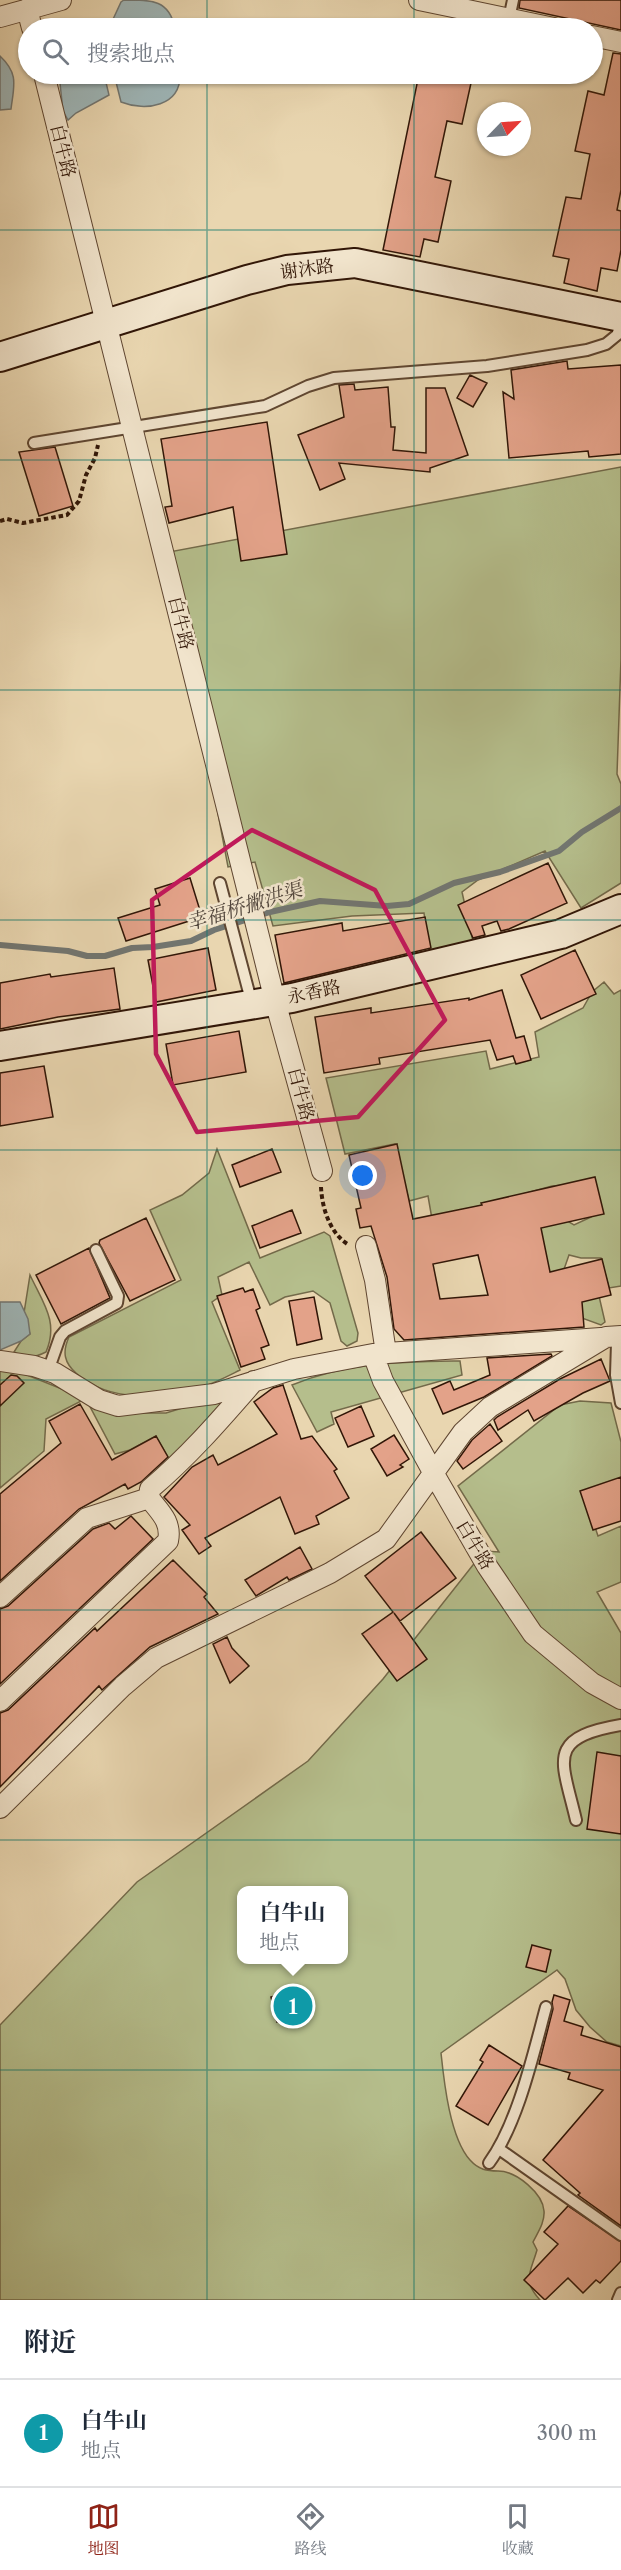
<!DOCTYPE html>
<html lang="zh">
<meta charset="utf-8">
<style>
:root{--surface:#fff;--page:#f6f6f7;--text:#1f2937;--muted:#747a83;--line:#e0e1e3;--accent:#8f2418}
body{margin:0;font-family:"Libre Caslon Text","Noto Serif SC",serif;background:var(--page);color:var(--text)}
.compass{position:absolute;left:477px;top:102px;width:54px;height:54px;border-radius:50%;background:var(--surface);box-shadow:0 2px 4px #0004;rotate:65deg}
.you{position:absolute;left:363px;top:1176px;width:21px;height:21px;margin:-15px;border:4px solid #fff;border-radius:50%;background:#1a73e8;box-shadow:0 0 0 9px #1a73e833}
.badge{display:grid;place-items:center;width:39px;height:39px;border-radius:50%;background:var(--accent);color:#fff;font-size:20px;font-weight:700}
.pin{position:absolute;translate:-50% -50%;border:3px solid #fff;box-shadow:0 2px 6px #0006}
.popup{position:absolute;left:237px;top:1886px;width:111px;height:78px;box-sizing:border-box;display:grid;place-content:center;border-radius:12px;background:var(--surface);filter:drop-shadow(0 2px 4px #0005);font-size:20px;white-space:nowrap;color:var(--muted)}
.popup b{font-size:22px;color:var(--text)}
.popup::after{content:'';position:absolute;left:50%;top:100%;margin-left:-12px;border:12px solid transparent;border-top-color:var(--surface)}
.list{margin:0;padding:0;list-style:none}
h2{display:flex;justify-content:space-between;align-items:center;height:78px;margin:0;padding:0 24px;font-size:26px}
h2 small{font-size:20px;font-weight:400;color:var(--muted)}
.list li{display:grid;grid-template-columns:39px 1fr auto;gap:18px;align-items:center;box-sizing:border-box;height:108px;padding:0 24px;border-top:2px solid var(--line)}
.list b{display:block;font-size:22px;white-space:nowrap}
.list p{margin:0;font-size:20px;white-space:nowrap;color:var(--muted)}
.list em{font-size:20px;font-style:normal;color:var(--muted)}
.icon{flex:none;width:33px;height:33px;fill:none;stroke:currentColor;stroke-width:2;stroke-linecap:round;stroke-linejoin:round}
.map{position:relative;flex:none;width:621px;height:2300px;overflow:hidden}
.search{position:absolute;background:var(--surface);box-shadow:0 2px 4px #0004;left:18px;right:18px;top:18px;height:66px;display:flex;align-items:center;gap:15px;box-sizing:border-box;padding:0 21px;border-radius:33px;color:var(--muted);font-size:22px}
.sheet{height:186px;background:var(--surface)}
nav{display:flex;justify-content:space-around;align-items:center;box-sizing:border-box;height:84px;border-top:2px solid var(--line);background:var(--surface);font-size:16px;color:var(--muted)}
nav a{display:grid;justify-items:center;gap:3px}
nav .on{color:var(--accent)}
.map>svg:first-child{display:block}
</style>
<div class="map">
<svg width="621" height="2300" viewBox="0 0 621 2300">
<rect width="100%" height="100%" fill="#e9d6b0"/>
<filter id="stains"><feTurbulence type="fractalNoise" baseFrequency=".00333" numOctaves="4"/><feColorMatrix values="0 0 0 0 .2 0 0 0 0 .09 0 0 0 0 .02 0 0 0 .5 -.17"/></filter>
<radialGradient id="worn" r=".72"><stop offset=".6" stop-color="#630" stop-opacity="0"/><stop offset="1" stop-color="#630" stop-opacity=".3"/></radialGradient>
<path fill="#b5be8c" stroke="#736a4a" stroke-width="1.5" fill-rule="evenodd" d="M621,467v192l-4,115 4,10v99l-40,25 -36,-57 -67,29 -16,12 14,63 -45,10 -7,-52 -72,3 -79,10 -18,-64 -27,5 -59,-315z
M604,982l10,12 7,-4v296l-12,2 -8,-30h-20l-12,-3 -7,20 37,21 6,26 -4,3 -44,-16 -21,-91 23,-2 15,9 17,-8 -6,-26 -8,-7 -25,2 -120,33 -4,-23 -19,5 -14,-57 -50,10 -19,-76 160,-27 4,18 49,-12 -4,-25 48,-24 9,-16z
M217,1149l43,109 64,-26 6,4 28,97 -1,8 -10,5 -6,-5 -11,-38 -17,-12 -28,6 -15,8 -21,-43 -31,15 4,18 -10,7 28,68c-12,6 -25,13 -38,17 -40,13 -93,15 -125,-13 -13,-11 -15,-22 -8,-37l112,-57 -31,-70 32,-15 27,-22z
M30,1275c13,28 29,47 16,77 -12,6 -20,7 -32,0l7,-11 9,-7 -6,-21z
M460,1361l2,14 -131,37 3,12 -17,8 -25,-47c56,-23 108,-23 168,-24z
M2,1365l100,40 26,8h38l72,-22 -66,73 -16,-28 -26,14 -15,4 -27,-51 -7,-2 -35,18 -2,32 -44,37v-121z
M580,1401l31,2 10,39v37l-37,15 14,42 23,-10v56l-24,10 24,41v413l-14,-4 -17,-15 -14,-17 -11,-31 -8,-9 -116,83c3,29 9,85 29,107 9,10 17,11 28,11 19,0 45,23 46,40 1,11 -6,21 -11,31l4,8c-7,24 -15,30 3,50h-540v-275l137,-143 171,-121 75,-82 101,-128 15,1 -41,-66 102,-81zM242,1890h102v70h-102z"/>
<path fill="#9eb6b8" stroke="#727671" stroke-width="1.5" d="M124,0c29,0 45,0 51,28h-66l12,-26z
M0,56c19,18 14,29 11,53l-11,1z
M59,74h45l5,21 -33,18 -8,7 -5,-9z
M114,74h66c1,32 -34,38 -59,28z
M0,1302h20l8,17 2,15 -9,7 -21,9z"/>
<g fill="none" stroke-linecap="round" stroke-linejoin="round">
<path stroke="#727671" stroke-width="6" d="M0,945l68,6 19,5h18l27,-8 21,-1 38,-6 23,-11 56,-18 50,-11 67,5 22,-2 45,-21 46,-11 59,-21 23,-19 39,-24"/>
</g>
<path fill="#e3a289" stroke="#311607" stroke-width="1.5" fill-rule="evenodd" d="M520,0h101v30l-102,-22z
M613,53l8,1v136l-4,20 4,1v39l-4,21 -16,-3 -4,23 -33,-8 5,-24 -16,-3 13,-59 15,2 9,-45 -15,-3 13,-60 16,4z
M419,74h54l-11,50 -15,-3 -12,56 16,4 -13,61 -14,-3 -4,18 -37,-7z
M567,361l1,8 53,-4v89l-32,3 -1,-6 -79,7 -6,-66 11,7 -3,-29z
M470,375l17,8 -14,24 -16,-9z
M354,384l1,6 33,-3 3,40h4l-2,23 33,3v-65h19l23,67 -38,13v4l-91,-9 6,16 -25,11 -22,-55 46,-18 -5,-32z
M267,422l20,132 -46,7 -8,-54 -64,16 -4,-16 7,-1 -11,-67z
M55,447l18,59 -34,10 -20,-64z
M548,863l19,40 -58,26 -8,2 -4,-10 -15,5 3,9 -12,3 -15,-33z
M190,878l12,39 -76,24 -8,-23 42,-13 -5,-16z
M425,917l6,31 -147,35 -9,-48 67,-12 1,8z
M208,948l8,42 -60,12 -8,-42z
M575,950l21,44 -55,25 -20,-44z
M114,968l6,41 -62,8 -58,12v-46l50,-9 1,3z
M502,990l14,48 8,-2 7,24 -15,4 -3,-8 -16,4 -7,-20 -111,18 1,6 -56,9 -9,-56 56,-9v5l98,-15v2z
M239,1031l7,41 -73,13 -7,-41z
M44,1066l9,51 -53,9v-53z
M397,1144l16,75 69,-14 -1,-2 114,-26 9,37 -63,14 9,44 52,-13 9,36 -29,7 2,25 -180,13 -10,-11 -7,-52 -16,-51 -11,2 -4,-19 5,-1 -12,-53zM478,1255l10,40 -48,4 -7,-35z
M272,1149l9,23 -41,15 -8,-22z
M292,1210l9,23 -41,15 -8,-22z
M146,1218l29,62 -45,21 -31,-58 1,-3z
M89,1248l21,50 -49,26 -25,-49z
M243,1288l2,4 8,-3 7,19 -4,2 13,35 -8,3 4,11 -24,8 -24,-71z
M314,1297l8,42 -25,6 -8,-44z
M551,1354l1,2 -68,41 -41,17 -11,-25 18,-8 4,9 36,-15 -3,-17z
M601,1359l9,22 -27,12 -49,28 -6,-11 -30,20 -4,-10 3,-3 63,-38z
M11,1375l6,1 7,7 -24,23v-21z
M283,1385l18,54 11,-3 25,33 -3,2 15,27 -33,18 3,8 -24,10 -15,-37 -75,41 6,8 -12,8 -17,-24 8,-5 -26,-28 28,-30 21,-12 5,10 59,-31 -23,-32 19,-14z
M80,1404l32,56 44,-24 12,21 -27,25 -13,7 -3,-5 -46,25 -79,72v-87l61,-51 -12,-22z
M361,1406l13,30 -26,11 -13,-29z
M490,1424l12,17 -39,28 -6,-8 15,-21z
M394,1435l15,24 -9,6 3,2 -16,9 -16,-27z
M621,1477v44l-28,9 -13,-39z
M131,1516l22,23 -153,145v-75l8,-3 85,-77 16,-6 6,6z
M421,1532l35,46 -56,43 -6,-8 33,46 -30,22 -35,-47 31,-22 -28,-36z
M300,1547l12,22 -23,11 -2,-3 -31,19 -11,-16z
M173,1560l34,34 -3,3 14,17 -68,33 -48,43 -3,-4 -99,101v-74l8,-3 87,-82 2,3z
M227,1637l5,11 17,18 -19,17 -17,-39z
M597,1752l24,4v78l-34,-5z
M532,1945l19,5 -5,22 -20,-5z
M287,1993l6,25 -16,4 -6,-25z
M554,1995l16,5 -6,21 19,6 -2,8 40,12v179l-43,-31 2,-2 -37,-33 60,-70 -35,-11 2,-6 -31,-9 14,-55 -1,-7z
M489,2045l33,21 -34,59 -32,-19 27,-44 -3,-2z
M568,2206l53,36v19l-21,22 -4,-3 -13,13 -15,-15 -23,22 -21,-20 34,-36 -14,-12z"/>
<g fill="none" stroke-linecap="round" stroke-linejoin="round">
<g stroke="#5f4631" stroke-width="14">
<path id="lane" d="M509,19l4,-19
M34,443l231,-37 43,-20 26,-8 153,-12 100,-16 19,-6 11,-9 4,-10
M220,883l32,121
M609,1339l8,4 -1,32 5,28
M48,1371l12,-34 5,-6 52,-28 1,-7 -22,-46
M576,1820c-14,-60 -31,-82 45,-95
M499,2149l122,86
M489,2163c29,-40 44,-108 57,-156
M618,2300l3,-7"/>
</g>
<g stroke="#5f4631" stroke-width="22">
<path id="street" d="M419,0l135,28
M27,9l5,19
M0,17l61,-17
M592,36l29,6
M44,74l231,927 47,170
M366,1246l9,34 11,73
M373,1354l10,27 51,93 53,92 46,68 59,49 29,16
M0,1361l34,5 21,7 44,27 19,6 96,-12 80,-25 79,-15 228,-16
M0,1597l87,-79 62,-20
M0,1701l168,-160c4,-19 -8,-29 -19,-43l1,-9c40,-34 70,-69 104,-108
M0,1808l123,-122 33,-28 174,-85 56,-34 77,-107 27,-25 116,-70 15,-1"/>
</g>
<g stroke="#311607" stroke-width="32">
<path id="secondary" d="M0,357l247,-77 40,-10 68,-7 266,54
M0,1046l292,-48 269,-64 60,-25"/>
</g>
<path stroke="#311607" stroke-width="4" stroke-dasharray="4.5 3" stroke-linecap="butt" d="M0,521l7,-2 16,4 44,-8 12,-14 7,-26 9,-17 3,-13
M321,1187c1,21 9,47 28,58"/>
<use href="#lane" stroke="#f1e4cc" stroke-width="10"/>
<use href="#street" stroke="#f1e4cc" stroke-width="20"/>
<use href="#secondary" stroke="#f1e4cc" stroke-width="28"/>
</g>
<path fill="none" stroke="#c2185b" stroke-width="4.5" stroke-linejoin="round" d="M252,830l123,60 70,130 -87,97 -161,15 -41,-78 -4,-154z"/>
<path fill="none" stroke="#0f766e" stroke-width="1.5" stroke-opacity="0.55" d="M207,0v28M414,0v28M207,74v2226M414,74v2226M0,230h621M0,460h621M0,690h621M0,920h621M0,1150h621M0,1380h621M0,1610h621M0,1840h621M0,2070h621"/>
<g text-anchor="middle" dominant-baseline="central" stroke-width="5" stroke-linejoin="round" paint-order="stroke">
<g font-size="18" fill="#311607" stroke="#f1e4cc">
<text transform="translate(63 151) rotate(76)">白牛路</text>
<text transform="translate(307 269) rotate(-8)">谢沐路</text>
<text transform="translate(181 623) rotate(76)">白牛路</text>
<text transform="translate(314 992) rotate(-12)">永香路</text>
<text transform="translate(301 1094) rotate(75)">白牛路</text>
<text transform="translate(475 1545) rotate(59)">白牛路</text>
</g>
<g font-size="20" font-style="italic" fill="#52463c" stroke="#f1e4cc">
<text transform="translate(244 906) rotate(-17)">幸福桥撇洪渠</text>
</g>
</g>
<rect width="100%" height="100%" filter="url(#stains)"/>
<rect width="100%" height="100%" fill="url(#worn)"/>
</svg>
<svg class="compass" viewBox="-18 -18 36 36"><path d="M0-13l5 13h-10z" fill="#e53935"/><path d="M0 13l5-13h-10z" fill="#747a83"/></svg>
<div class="you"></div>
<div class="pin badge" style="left:293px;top:2006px;background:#0f9aa8">1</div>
<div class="popup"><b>白牛山</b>地点</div>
<div class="search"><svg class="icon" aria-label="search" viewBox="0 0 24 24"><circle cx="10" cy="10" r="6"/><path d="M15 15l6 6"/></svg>搜索地点</div>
</div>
<section class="sheet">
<h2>附近<small></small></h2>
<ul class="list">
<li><span class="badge" style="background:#0f9aa8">1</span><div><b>白牛山</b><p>地点</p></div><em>300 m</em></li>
</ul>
</section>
<nav>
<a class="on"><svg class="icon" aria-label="map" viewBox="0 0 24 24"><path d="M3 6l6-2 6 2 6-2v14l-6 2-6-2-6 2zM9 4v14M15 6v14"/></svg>地图</a>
<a><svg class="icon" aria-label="directions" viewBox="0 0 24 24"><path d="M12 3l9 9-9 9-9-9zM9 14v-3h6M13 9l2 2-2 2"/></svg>路线</a>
<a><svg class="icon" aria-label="saved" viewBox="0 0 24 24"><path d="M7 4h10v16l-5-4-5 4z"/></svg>收藏</a>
</nav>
